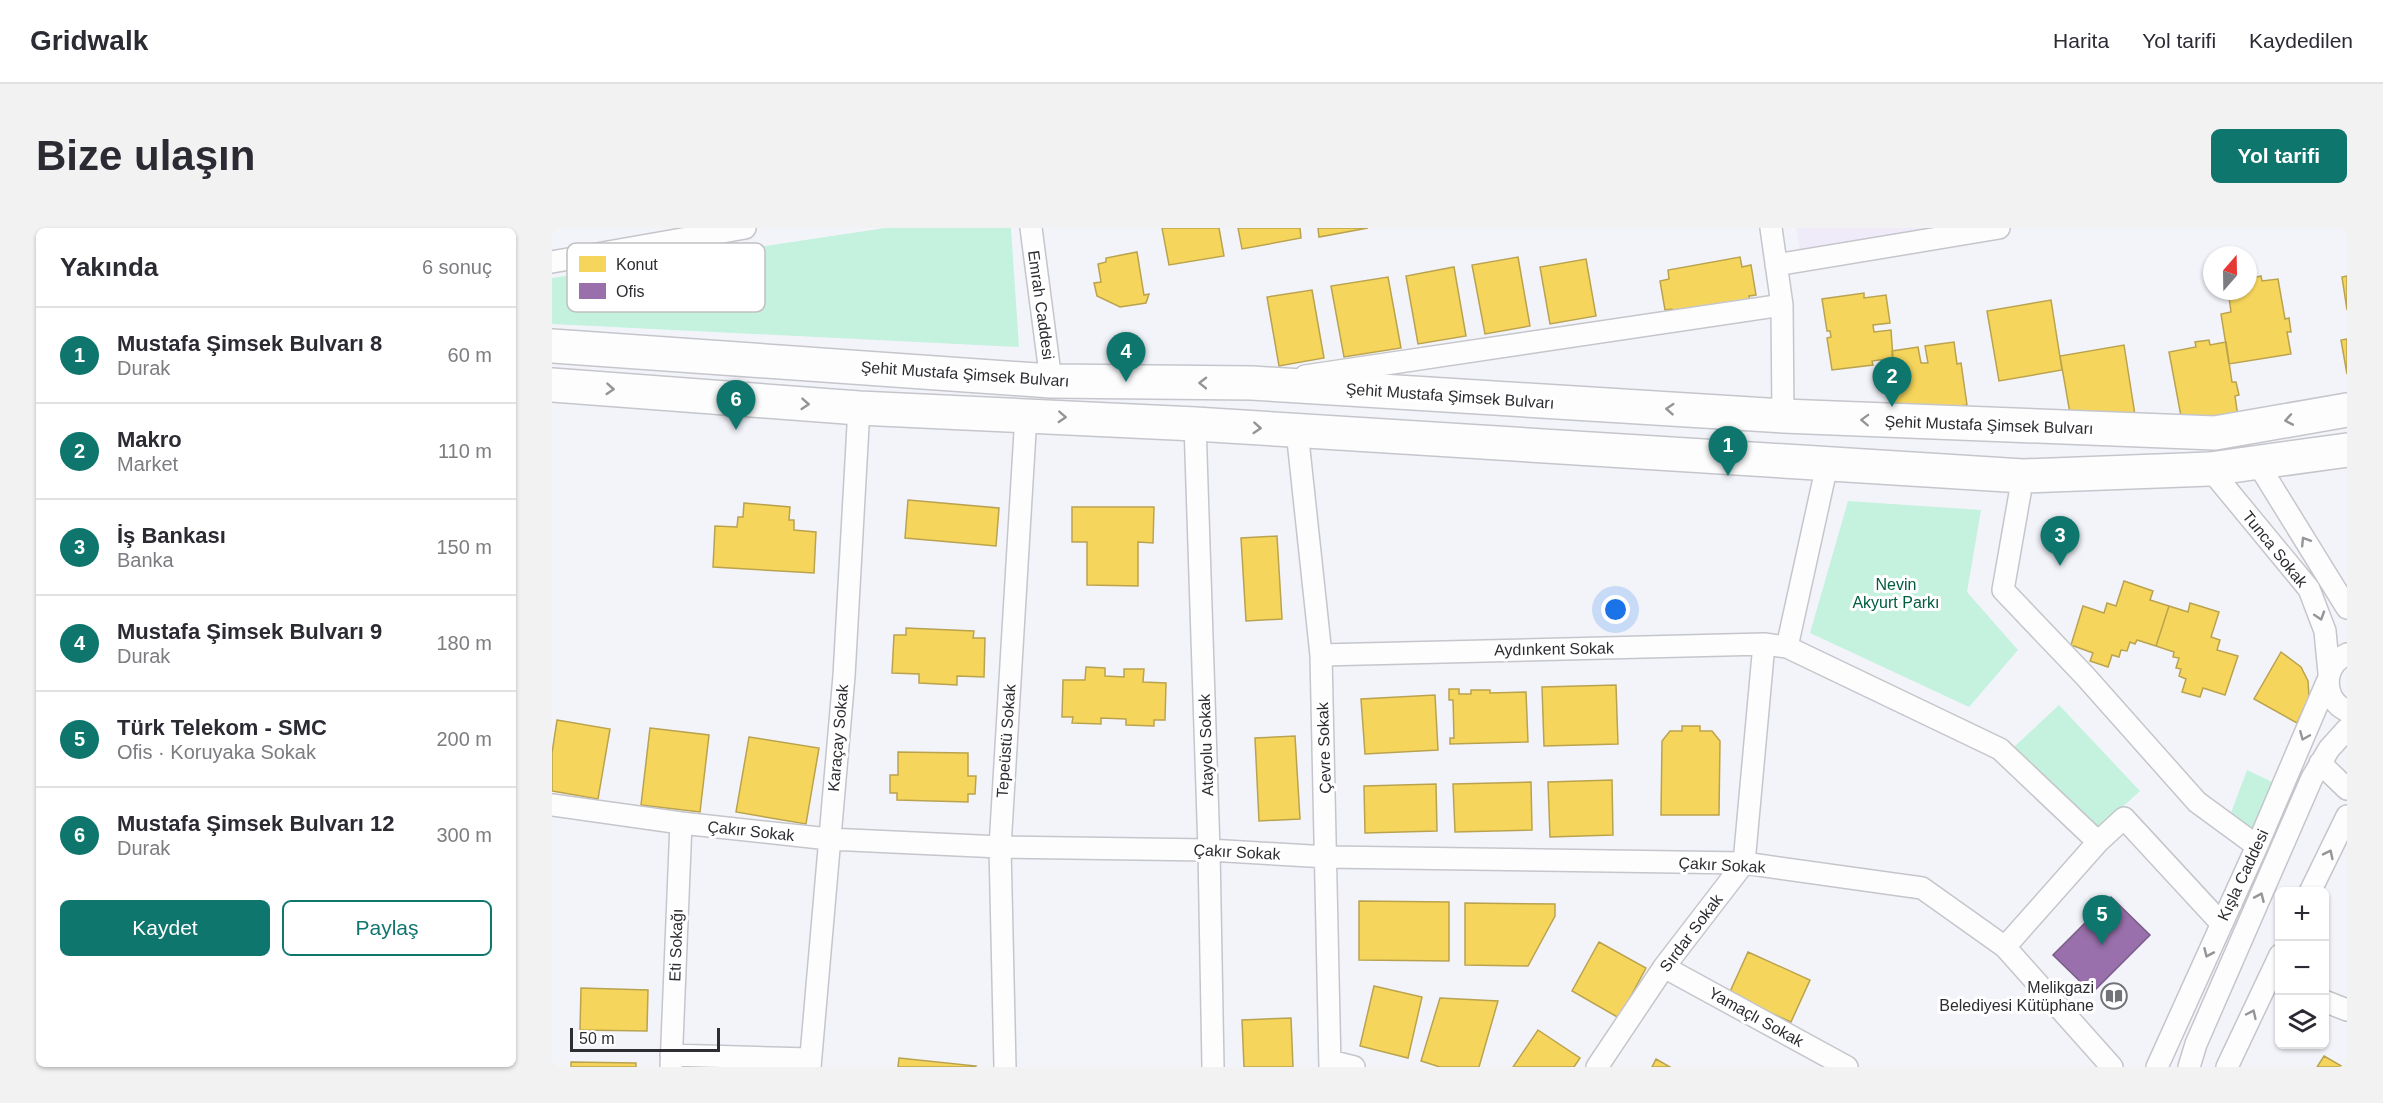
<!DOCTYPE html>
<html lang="tr">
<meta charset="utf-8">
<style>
:root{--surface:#fff;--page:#f2f2f3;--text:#2b2b33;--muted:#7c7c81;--line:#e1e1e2;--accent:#0f766e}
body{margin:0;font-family:Helvetica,sans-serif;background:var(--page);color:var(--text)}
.controls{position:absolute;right:18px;bottom:18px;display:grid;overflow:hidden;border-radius:9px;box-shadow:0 2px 4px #0004}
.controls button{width:54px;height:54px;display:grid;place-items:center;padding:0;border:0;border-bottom:2px solid var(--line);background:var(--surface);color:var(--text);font:30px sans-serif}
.compass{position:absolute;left:1651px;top:18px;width:54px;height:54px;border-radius:50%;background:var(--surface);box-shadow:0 2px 4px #0004;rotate:20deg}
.scale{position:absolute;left:18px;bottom:15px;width:150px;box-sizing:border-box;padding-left:6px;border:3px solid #2d2d32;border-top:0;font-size:16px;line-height:21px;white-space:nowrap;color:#2d2d32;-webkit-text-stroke:4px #fff;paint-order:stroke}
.you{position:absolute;left:1064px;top:382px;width:21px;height:21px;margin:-15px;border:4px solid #fff;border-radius:50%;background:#1a73e8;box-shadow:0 0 0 9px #1a73e833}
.badge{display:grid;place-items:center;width:39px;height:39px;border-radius:50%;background:var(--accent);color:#fff;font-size:20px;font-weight:700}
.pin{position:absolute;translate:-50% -50px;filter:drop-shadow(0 2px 3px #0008)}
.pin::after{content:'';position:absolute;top:32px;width:21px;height:18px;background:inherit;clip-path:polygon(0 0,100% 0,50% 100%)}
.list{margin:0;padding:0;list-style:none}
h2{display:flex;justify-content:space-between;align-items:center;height:78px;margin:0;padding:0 24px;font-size:26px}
h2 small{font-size:20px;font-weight:400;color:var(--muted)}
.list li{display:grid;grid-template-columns:39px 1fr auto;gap:18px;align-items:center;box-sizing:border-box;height:96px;padding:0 24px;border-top:2px solid var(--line)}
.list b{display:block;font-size:22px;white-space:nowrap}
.list p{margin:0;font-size:20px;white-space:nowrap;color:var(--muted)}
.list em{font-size:20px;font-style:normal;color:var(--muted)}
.actions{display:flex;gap:12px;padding:18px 24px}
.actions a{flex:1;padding:14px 0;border:2px solid var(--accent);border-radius:9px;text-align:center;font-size:21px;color:var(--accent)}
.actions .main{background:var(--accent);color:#fff}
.icon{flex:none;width:33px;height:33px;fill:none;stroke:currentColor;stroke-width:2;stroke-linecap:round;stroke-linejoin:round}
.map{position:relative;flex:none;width:1795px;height:839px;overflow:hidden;border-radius:9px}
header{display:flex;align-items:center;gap:36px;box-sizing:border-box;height:84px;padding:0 30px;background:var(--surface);border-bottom:2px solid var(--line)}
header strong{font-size:28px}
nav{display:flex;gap:33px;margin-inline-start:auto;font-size:21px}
.intro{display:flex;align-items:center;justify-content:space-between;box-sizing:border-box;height:144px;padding:0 36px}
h1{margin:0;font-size:42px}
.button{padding:15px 27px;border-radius:9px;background:var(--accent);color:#fff;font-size:21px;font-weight:700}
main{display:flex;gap:36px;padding:0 36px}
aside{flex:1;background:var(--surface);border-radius:9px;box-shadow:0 2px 4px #0004}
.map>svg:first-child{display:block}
</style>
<header>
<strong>Gridwalk</strong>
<nav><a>Harita</a><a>Yol tarifi</a><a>Kaydedilen</a></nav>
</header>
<div class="intro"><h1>Bize ulaşın</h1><a class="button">Yol tarifi</a></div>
<main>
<aside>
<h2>Yakında<small>6 sonuç</small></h2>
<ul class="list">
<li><span class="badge">1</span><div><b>Mustafa Şimsek Bulvarı 8</b><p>Durak</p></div><em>60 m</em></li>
<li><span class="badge">2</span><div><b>Makro</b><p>Market</p></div><em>110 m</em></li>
<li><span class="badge">3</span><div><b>İş Bankası</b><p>Banka</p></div><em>150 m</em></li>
<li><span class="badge">4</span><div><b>Mustafa Şimsek Bulvarı 9</b><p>Durak</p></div><em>180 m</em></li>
<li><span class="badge">5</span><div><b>Türk Telekom - SMC</b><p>Ofis · Koruyaka Sokak</p></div><em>200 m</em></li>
<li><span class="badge">6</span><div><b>Mustafa Şimsek Bulvarı 12</b><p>Durak</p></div><em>300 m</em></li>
</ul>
<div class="actions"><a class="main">Kaydet</a><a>Paylaş</a></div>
</aside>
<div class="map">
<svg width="1795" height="839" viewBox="0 0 1795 839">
<rect width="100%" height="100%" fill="#f3f4fa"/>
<path fill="#f0ebf9" d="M1244,0h191l-186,28z"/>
<path fill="#c4f2de" d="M333,0h126l8,119 -467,-23v-46z
M1296,273l133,9 -14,82 51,58 -49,57 -159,-74z
M1507,477l81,86 -46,42 -80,-86z
M1695,542l32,15 -24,58 -29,-17z"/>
<path fill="#f6d55c" stroke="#baa34f" stroke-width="1.5" d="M610,0h57l5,28 -55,9z
M686,0h62l1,10 -59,11z
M766,0h50l-49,9z
M585,24l7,43 5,-1 -3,9 -26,4 -23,-11 -3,-13 7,-1 -3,-18 8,-2v-4z
M966,29l12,69 -45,8 -13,-69z
M1188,29l2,10 9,-2 5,30 -7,1 1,6 -77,13 -1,-6 -7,1 -5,-29 9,-2 -1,-9z
M1034,31l10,57 -46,8 -10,-57z
M902,39l12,69 -48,8 -12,-68z
M1709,48l1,5 16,-2 7,40 4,-1 2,14h-4l4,22 -62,10 -8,-50 10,-2 -2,-15 13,-2 -1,-4 9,-2 -2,-10z
M1795,48v34l-5,-33z
M836,49l13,71 -57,9 -13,-71z
M760,62l12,68 -45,8 -12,-69z
M1312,65v5l22,-3 4,28 -17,2 1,7 17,-2 2,28 -21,3 1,4 -41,5 -5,-32 4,-1 -1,-6h-3l-5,-32z
M1499,72l11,70 -63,11 -12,-70z
M1795,111v35l-6,-34z
M1657,112l1,5 16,-3 6,40h4l3,13 -4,1 3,21 -55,10 -14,-75 27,-5 -1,-5z
M1402,114l3,22 4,-1 6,42 -32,4 -1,-4 -7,1 -32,9 -6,-42h4l-1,-22 26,-4 3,16h7l-3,-17z
M1572,117l11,70 -63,10 -12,-69z
M356,272l91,8 -3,38 -91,-8z
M192,275l46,4 -1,13h5v10l22,2 -2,41 -101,-6 2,-41 22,1 1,-10h5z
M520,279h82l-1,36 -15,-1v44l-51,-1v-43h-15z
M725,308l5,83 -36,2 -5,-83z
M1572,353l29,10 -3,9 19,6 -13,40 -19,-6 -2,4 -5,-2 -3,9 -6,-1 -2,7 -7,-2 -4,12 -18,-6 3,-8 -22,-8 12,-39 21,7 3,-10 9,3z
M1638,375l29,9 -8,25 9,3 -3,10 21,6 -13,39 -22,-7 -3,9 -18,-5 4,-13 -7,-3 2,-7 -5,-1 3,-10 -6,-1 1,-5 -18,-6 13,-40 19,6z
M354,400l68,3 -1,7h12l-1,39 -27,-1v9l-38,-2v-9l-27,-1 2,-38h12z
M1729,424l20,15 7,14 1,16 -12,26 -43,-24z
M534,439l19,1v8l19,1v-8h20l-1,13 23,1 -1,37h-11v6l-28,-1v-6l-25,-1v6l-29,-1 1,-6h-11l1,-37h22z
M1064,457l2,59 -74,2 -2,-59z
M897,461h10v5h12v-4h19v3l36,-1 2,50 -78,2v-6h4l-1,-38h-4z
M883,467l3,55 -73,4 -4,-55z
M5,492l53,9 -12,70 -46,-8v-38z
M1130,498h18v5h12l8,10 -1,74h-58l1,-74 8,-10h12z
M98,500l59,7 -9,77 -59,-7z
M743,508l5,83 -41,2 -4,-83z
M197,509l70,11 -13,76 -70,-12z
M346,524l70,1v23h8l-1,18h-7v8l-71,-2v-7h-7v-18h8z
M1060,552l1,55 -63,2 -2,-55z
M979,554l1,48 -77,2 -2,-48z
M884,556l1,47 -72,2 -1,-47z
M807,673l90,1v59l-90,-1z
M913,675l90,1v12l-27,50 -63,-1z
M1047,714l47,26 -27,50 -47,-27z
M1196,724l62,28 -19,42 -62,-28z
M822,758l48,11 -14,61 -48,-12z
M29,760l67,2 -1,41 -67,-1z
M888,770l58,3 -19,66h-39l-19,-6z
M739,790l2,49h-49l-2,-47z
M986,802l42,28 -6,9h-61z
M1772,828l19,11h-26z
M347,830l77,8 -1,1h-77z
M1104,831l14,8h-18z
M19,834l65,1v4h-65z"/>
<path fill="#9970ab" stroke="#795c87" stroke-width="1.5" d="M1559,669l39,38 -58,58 -39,-38z"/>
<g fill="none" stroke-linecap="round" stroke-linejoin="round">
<g stroke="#c5c6cb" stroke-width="24">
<path id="minor" d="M479,0l20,153
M1219,0l11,77 1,111
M0,34l193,-34
M1224,37l223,-37
M753,148l477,-71
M643,196l14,426 4,217
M745,203l24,224 9,412
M1706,236l89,144
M1658,241l99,120 16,42 4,42
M1471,248l-20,114 82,86 112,126 60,44
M1235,419l40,-182
M1795,426c-25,12 -25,45 0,57
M769,427l443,-11 23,3 213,102 98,93
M1768,535l27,26
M0,577l129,18 148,16 171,8 209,3 118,7 417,6 178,25 83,59 107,120
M1758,664l37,-76
M1453,719l93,-105 26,-24 97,105
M1112,739l183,100
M1772,773l23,9
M119,827l138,4
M778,833l24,6
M119,839l10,-244
M258,839l34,-391 15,-268
M453,839l-5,-220 26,-432
M1045,839l67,-100 80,-104 20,-219
M1605,839l100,-221 70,-164
M1637,839l7,-23 116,-266 17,-29 18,-20
M1675,839l53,-112"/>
</g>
<g stroke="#c5c6cb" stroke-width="36">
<path id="primary" d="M0,118l499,35 201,2 531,33 432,17 132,-23
M0,157l307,23 336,16 828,52 187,-7 137,-19"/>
</g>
<use href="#minor" stroke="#fdfdfe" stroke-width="21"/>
<use href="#primary" stroke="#fdfdfe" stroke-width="33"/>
</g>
<defs><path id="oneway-chevron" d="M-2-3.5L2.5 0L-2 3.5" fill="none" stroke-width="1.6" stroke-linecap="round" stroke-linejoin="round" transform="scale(1.5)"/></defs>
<g stroke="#959598">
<use href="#oneway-chevron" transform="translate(651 155) rotate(-179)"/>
<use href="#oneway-chevron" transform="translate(58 161) rotate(4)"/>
<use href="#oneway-chevron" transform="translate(253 176) rotate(4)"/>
<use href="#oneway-chevron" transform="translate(1118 181) rotate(-176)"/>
<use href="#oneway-chevron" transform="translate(510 189) rotate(3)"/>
<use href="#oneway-chevron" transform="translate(1313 192) rotate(-178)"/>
<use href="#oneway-chevron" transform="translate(1737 192) rotate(170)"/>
<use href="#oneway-chevron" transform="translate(705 200) rotate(4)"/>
<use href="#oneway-chevron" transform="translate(1753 313) rotate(-122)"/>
<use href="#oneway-chevron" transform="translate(1768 388) rotate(72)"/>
<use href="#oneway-chevron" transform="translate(1752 508) rotate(113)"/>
<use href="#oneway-chevron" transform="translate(1777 626) rotate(-64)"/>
<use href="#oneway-chevron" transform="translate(1708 669) rotate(-66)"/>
<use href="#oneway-chevron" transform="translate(1656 725) rotate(114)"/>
<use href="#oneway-chevron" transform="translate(1700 786) rotate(-65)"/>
</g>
<defs>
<g id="library-ring" transform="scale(1.35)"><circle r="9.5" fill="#fff" stroke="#727378" stroke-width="1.5"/><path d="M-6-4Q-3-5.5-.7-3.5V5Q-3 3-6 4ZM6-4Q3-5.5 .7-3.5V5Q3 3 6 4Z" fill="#727378"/></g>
</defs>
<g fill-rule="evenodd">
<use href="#library-ring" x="1562" y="768"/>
</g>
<g text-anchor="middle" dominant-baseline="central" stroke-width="6" stroke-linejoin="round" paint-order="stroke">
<g font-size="16" fill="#2d2d32" stroke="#fff">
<text transform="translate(489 77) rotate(82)">Emrah Caddesi</text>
<text transform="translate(413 146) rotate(4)">Şehit Mustafa Şimsek Bulvarı</text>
<text transform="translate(898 168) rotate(4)">Şehit Mustafa Şimsek Bulvarı</text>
<text transform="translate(1437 197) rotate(2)">Şehit Mustafa Şimsek Bulvarı</text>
<text transform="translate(1723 321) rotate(51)">Tunca Sokak</text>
<text transform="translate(1002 421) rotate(-1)">Aydınkent Sokak</text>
<text transform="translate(286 510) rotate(-85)">Karaçay Sokak</text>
<text transform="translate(454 513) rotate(-86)">Tepeüstü Sokak</text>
<text transform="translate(654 517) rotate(-92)">Atayolu Sokak</text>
<text transform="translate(772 520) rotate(-92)">Çevre Sokak</text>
<text transform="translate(199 603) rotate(6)">Çakır Sokak</text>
<text transform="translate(685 624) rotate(3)">Çakır Sokak</text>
<text transform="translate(1170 637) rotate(3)">Çakır Sokak</text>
<text transform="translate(1691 647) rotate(-65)">Kışla Caddesi</text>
<text transform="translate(1139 705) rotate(-53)">Sırdar Sokak</text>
<text transform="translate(124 717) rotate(-88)">Eti Sokağı</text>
<text transform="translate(1204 789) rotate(29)">Yamaçlı Sokak</text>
</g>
<g font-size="16" fill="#005d3e" stroke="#fff">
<text x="1344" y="356">Nevin<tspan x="1344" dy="18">Akyurt Parkı</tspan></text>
</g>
<g font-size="16" fill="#2d2d32" stroke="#fff" text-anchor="end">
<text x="1542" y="759">Melikgazi<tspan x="1542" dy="18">Belediyesi Kütüphane</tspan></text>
</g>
</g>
<rect x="15" y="15" width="198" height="69" rx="9" fill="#fff" stroke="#c0c0c2" stroke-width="1.5"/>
<rect x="27" y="28" width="27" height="16" fill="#f6d55c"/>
<rect x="27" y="55" width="27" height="16" fill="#9970ab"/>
<g font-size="16" fill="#2d2d32">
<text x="64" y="42">Konut</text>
<text x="64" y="69">Ofis</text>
</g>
</svg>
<div class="controls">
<button>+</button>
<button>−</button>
<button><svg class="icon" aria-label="layers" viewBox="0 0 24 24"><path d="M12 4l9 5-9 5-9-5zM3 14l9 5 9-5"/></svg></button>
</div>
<svg class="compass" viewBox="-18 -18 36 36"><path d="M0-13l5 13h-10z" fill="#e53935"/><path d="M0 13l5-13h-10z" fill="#7c7c81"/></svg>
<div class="scale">50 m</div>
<div class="you"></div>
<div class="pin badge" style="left:1176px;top:248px">1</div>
<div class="pin badge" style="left:1340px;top:179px">2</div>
<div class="pin badge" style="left:1508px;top:338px">3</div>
<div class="pin badge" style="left:574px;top:154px">4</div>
<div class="pin badge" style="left:1550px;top:717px">5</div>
<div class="pin badge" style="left:184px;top:202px">6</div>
</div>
</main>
